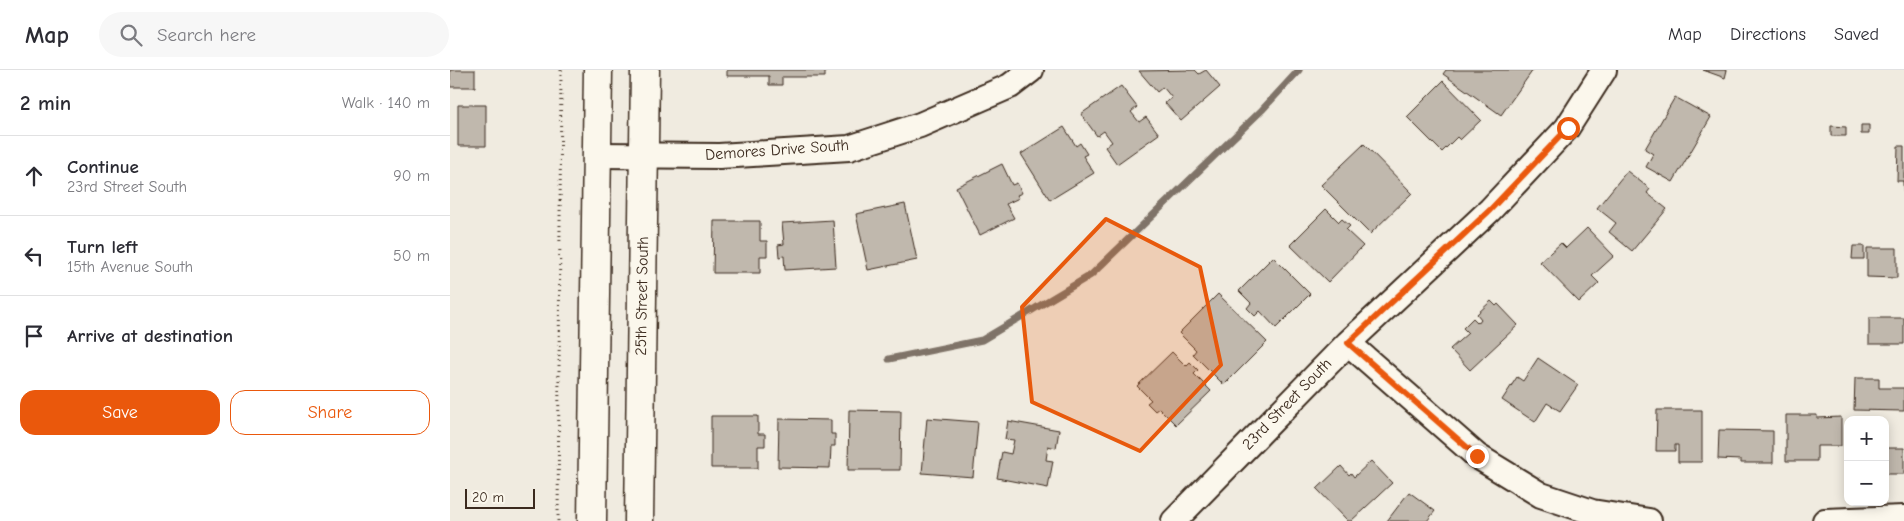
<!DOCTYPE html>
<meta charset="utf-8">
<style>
:root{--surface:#fff;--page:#f7f7f7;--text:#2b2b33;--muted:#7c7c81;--line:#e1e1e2;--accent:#ea580c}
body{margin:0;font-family:"Comic Neue",sans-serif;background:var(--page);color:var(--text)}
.controls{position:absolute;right:15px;bottom:15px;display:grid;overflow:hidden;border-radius:10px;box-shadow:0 2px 12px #0003}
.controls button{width:45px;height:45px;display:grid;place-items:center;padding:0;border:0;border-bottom:1px solid var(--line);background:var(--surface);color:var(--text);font:25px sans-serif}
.scale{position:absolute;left:15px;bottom:12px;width:70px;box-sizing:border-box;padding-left:5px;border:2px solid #3b2a1e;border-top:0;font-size:14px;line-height:18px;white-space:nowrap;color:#3b2a1e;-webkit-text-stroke:4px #fbf7ec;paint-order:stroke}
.stop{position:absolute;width:15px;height:15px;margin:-11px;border:4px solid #ea580c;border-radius:50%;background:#fff}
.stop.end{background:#ea580c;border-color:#fff;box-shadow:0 1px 5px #0008}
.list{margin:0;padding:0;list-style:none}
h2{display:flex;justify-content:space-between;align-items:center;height:65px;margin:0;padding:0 20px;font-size:21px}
h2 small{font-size:16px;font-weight:400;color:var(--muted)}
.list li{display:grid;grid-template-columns:32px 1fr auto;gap:15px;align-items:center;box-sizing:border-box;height:80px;padding:0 20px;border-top:1px solid var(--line)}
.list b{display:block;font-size:19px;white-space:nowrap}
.list p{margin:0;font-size:16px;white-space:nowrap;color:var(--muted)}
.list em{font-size:16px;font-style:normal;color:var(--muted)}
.actions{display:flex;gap:10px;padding:15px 20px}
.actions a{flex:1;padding:11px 0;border:1px solid var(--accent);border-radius:15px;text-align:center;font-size:18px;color:var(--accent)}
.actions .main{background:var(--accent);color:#fff}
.icon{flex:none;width:28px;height:28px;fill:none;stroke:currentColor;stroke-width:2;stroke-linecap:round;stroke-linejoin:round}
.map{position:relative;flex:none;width:1454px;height:451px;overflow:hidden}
header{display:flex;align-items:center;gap:30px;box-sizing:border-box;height:70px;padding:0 25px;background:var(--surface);border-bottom:1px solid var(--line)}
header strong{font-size:24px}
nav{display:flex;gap:28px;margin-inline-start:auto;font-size:18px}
.search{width:350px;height:45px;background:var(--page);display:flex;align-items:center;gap:12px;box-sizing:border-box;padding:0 18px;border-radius:28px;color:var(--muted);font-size:19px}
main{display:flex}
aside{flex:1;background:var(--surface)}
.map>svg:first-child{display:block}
</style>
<header>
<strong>Map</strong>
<div class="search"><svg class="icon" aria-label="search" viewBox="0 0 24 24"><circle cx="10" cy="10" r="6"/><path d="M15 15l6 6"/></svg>Search here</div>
<nav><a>Map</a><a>Directions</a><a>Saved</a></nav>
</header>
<main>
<aside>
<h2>2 min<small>Walk · 140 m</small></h2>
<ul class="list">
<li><svg class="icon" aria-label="ahead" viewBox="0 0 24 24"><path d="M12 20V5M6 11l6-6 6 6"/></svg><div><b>Continue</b><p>23rd Street South</p></div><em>90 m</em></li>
<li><svg class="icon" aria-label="left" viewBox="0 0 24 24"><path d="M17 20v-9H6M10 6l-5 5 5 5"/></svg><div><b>Turn left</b><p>15th Avenue South</p></div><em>50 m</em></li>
<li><svg class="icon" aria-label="arrive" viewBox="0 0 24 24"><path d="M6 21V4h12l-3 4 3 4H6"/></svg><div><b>Arrive at destination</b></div></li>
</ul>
<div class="actions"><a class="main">Save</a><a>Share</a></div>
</aside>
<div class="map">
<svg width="1454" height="451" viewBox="0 0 1454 451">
<rect width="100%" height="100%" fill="#f0ebe0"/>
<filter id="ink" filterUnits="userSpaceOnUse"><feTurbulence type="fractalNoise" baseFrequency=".02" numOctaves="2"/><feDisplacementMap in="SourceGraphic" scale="10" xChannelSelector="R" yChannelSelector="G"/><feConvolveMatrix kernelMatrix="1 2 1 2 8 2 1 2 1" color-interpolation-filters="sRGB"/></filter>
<g filter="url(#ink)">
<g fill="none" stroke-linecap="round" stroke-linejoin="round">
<path stroke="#7f7367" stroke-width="7" d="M439,289l93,-19 109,-65 171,-165 37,-40"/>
</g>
<path fill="#c0b8ad" stroke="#3b2a1e" d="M0,0h25v17h-25z
M277,0h98v7h-43v8h-13v-9h-42z
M745,0l4,4 7,-4 14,17 -39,34 -16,-18 7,-5 -9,-11 -6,5 -18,-21z
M996,0h87l-32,45 -58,-41z
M1253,0h24l-2,8z
M993,11l38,39 -21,20 -3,-3 -15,15 -35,-35z
M671,16l16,21 -6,5 8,10 7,-5 13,17 -42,30 -12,-17 7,-5 -8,-11 -7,5 -16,-22z
M1225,27l36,20 -38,65 -27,-15 7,-13 -8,-5z
M8,35h28v41h-28z
M1411,55h8v9h-8z
M1381,56l15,1v9h-15z
M614,57l12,19 4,-3 7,11 -4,2 11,17 -44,27 -29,-46z
M914,74l48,49 -42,41 -49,-49z
M1448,76h6v60l-1,-25h-6z
M552,94l10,21 5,-2 5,10 -5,2 2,3 -13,6 8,14 -34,17 -24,-48z
M1177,101l23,18 -3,4 20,16 -35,42 -23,-19 7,-9 -19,-15z
M455,134l12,56 -49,10 -12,-56z
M876,139l13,13 3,-3 8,7 -4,4 17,16 -35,36 -38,-37z
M383,150l3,47 -51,3 -1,-14 -5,1 -1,-12 6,-1 -2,-21z
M264,151h46v20h7v15h-7v17h-47z
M1137,158l27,28 -22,20 7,7 -20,19 -39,-40 21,-19 5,5z
M1403,176h11v13h-12z
M1417,178h30v30l-30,-1z
M823,187l37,37 -34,34 -16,-17 -5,5 -8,-8 4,-5 -12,-12z
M768,224l49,48 -43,43 -31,-31 3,-4 -17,-17z
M1041,231l5,5 2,-2 20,21 -48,45 -20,-21 18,-16 -5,-5 10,-10 5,5 3,-4 -4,-5z
M1419,248h35v26h-35z
M722,282l14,14 4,-4 8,8 -4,4 17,17 -35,34 -17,-17 -4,3 -8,-8 4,-3 -14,-14z
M1088,288l40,27 -18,26 -13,-8 -12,19 -33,-22 15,-23 6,4z
M1405,308h24v10h25v23l-50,-1z
M399,340l52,1 -1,59h-52z
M1207,340h45v52h-24v-17h-3v6h-19z
M1336,345h31v3l24,-1v29h-24v15h-31z
M261,346h47v18h7v12h-7v22h-47z
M477,348l51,4 -5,55 -51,-4z
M329,349l52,1v14h4v12h-4l-1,22 -52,-1z
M558,351l51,9 -3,18 -8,-2 -2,14 7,1 -5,27 -51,-10 5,-26 9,2 3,-14 -9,-1z
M1269,360l54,1v32h-32v-3l-23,-1z
M1435,378h19v26h-19z
M921,391l21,22 -41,38h-3l-31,-32 24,-23 8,9 2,-2 3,4z
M959,422l26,19 -8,10h-40z"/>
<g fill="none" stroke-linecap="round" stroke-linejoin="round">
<g stroke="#3b2a1e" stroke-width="28">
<path id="minor" d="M147,85l122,1 130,-8 71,-23 90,-39 21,-16
M898,273l129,113 64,39 51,17 57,9
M724,451l174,-178 142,-133 77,-82 37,-58
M1375,451l79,-3"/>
</g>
<g stroke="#3b2a1e" stroke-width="31">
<path id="major" d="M142,451l6,-451
M189,451l6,-451"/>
</g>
<path stroke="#3b2a1e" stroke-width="3" stroke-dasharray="1 4" stroke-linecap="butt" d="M108,451l3,-451"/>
<use href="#minor" stroke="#fbf7ec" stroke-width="24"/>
<use href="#major" stroke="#fbf7ec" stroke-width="28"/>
</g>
</g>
<g fill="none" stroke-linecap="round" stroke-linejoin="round" filter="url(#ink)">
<path stroke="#ea580c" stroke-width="6" d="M1027,386l-129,-113 142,-133 78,-82"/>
</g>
<path fill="#e8590c" fill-opacity="0.2" stroke="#e8590c" stroke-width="4" stroke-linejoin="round" d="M656,149l94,48 21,98 -81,86 -108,-49 -10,-95z"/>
<g text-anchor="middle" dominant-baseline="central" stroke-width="5" stroke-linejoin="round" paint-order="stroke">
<g font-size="16" fill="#3b2a1e" stroke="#fbf7ec">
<text transform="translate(327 80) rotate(-4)">Demores Drive South</text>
<text transform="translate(192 226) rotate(-89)">25th Street South</text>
<text transform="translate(837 334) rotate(-46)">23rd Street South</text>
</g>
</g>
</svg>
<div class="controls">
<button>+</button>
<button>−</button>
</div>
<div class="scale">20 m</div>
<div class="stop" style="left:1118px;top:58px"></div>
<div class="stop end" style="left:1027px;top:386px"></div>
</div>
</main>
